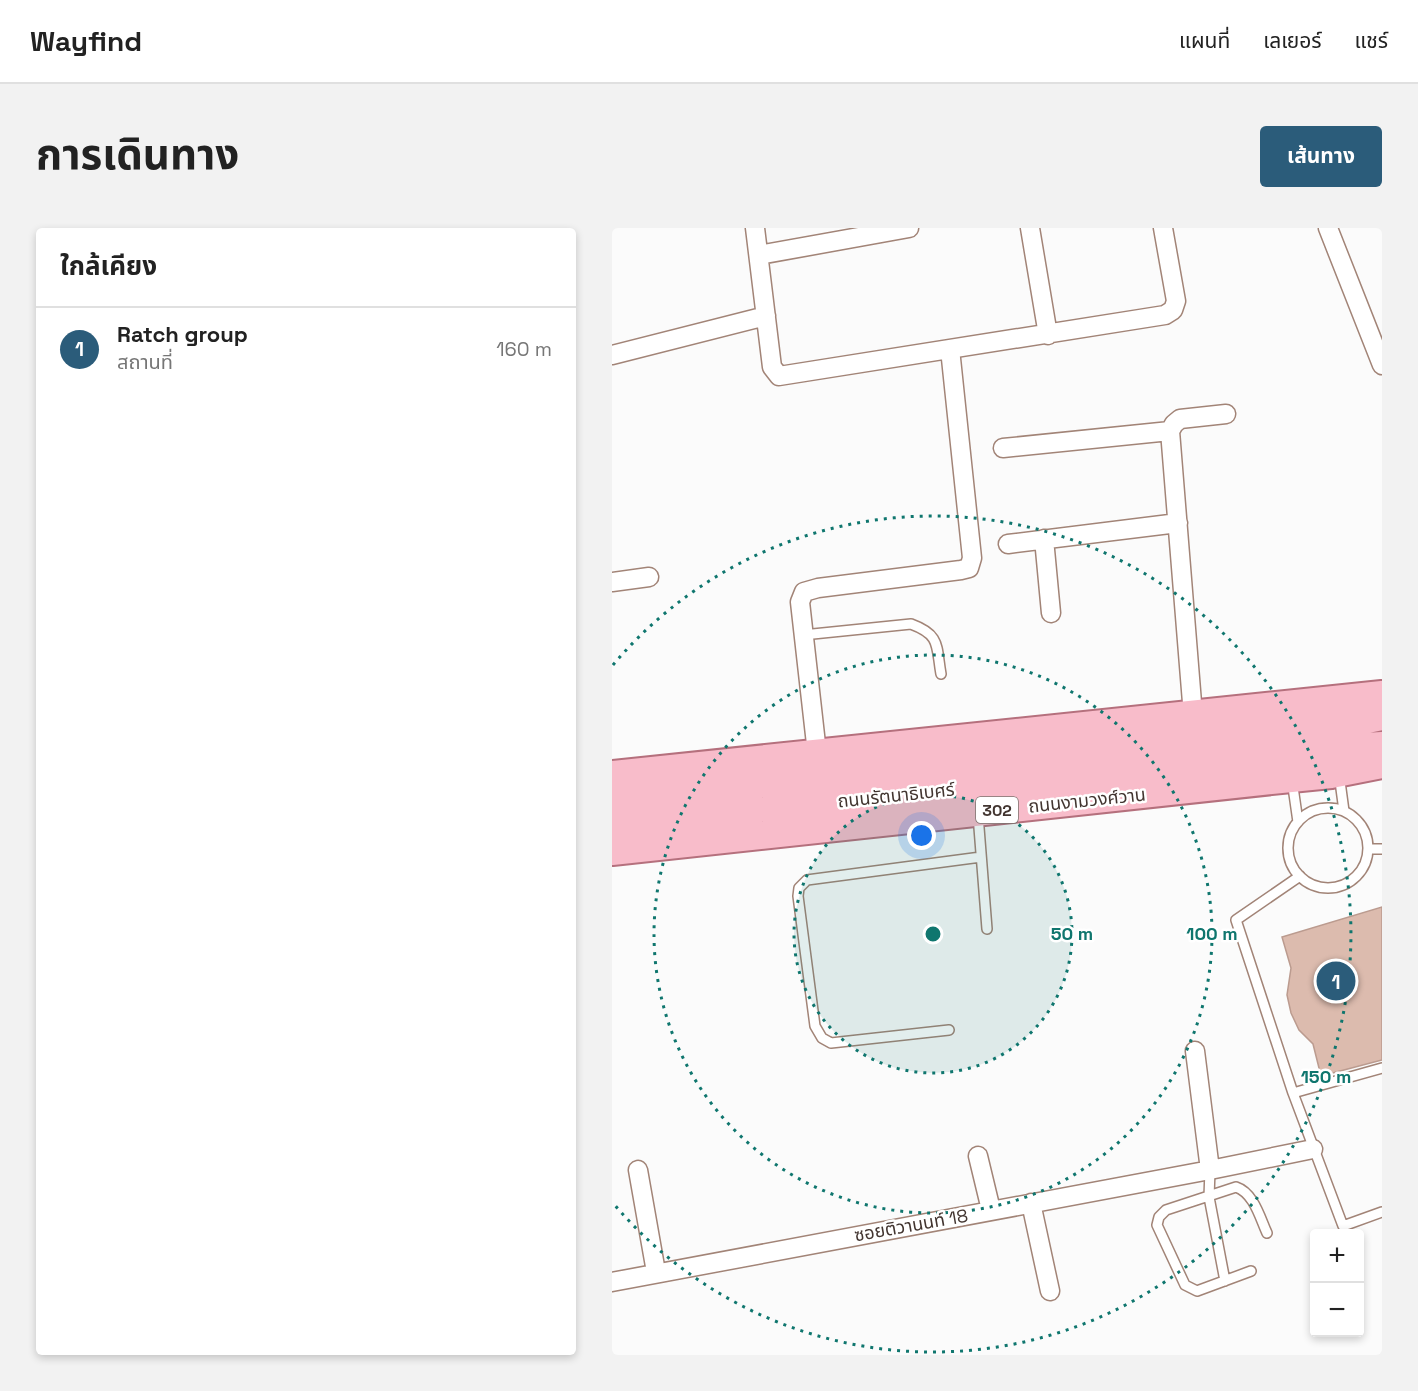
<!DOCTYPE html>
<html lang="th">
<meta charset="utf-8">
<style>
:root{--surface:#fff;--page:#f2f2f2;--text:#222;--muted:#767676;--line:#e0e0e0;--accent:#2b5c7a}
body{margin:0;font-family:"Space Grotesk","Noto Sans Thai",sans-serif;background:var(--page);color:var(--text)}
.controls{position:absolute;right:18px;bottom:18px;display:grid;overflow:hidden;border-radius:6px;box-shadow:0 3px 9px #0003}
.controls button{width:54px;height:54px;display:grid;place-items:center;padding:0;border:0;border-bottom:2px solid var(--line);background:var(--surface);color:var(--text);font:30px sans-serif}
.you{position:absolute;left:310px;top:608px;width:21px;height:21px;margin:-15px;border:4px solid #fff;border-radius:50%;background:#1a73e8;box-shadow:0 0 0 9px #1a73e833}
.badge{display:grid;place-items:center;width:39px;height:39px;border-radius:50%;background:var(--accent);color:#fff;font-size:20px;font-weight:700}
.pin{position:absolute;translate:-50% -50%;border:3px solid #fff;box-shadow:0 2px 6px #0006}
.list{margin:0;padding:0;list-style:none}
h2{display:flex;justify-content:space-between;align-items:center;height:78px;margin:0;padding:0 24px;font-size:26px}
h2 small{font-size:20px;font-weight:400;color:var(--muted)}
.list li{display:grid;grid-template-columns:39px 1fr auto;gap:18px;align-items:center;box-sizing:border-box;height:84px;padding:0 24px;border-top:2px solid var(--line)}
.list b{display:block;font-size:22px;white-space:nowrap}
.list p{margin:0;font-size:20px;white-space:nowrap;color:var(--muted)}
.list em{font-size:20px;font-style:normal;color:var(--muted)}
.map{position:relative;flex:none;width:770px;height:1127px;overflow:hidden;border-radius:6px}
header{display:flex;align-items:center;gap:36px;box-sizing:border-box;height:84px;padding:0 30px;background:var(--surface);border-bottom:2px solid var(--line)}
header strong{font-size:28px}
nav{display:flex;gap:33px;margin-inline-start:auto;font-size:21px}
.intro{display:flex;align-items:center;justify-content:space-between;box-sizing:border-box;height:144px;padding:0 36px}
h1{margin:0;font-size:42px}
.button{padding:15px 27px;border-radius:6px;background:var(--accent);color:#fff;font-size:21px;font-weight:700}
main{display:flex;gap:36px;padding:0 36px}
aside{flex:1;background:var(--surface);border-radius:6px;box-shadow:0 3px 9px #0003}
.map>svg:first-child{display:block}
</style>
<header>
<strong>Wayfind</strong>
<nav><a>แผนที่</a><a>เลเยอร์</a><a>แชร์</a></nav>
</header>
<div class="intro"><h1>การเดินทาง</h1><a class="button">เส้นทาง</a></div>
<main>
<aside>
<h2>ใกล้เคียง<small></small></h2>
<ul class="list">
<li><span class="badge">1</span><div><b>Ratch group</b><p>สถานที่</p></div><em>160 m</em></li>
</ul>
</aside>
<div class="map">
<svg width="770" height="1127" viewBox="0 0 770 1127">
<rect width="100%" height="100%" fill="#fbfbfb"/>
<path fill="#dcbbae" stroke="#bb9b8f" stroke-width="1.5" d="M770,679v153l-61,16 -8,-32 -14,-14 -8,-17 -4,-18 4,-27 -9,-31z"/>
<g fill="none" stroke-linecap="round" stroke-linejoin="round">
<g stroke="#a28477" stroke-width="12">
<path id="service" d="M191,407l108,-11c30,11 25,22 30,50
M727,546l5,37
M680,552l6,42
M676 620a40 40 0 1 1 80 0a40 40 0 1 1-80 0Z
M366,587l9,114
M757,621h13
M688,648l-64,44 57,173 50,133 39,-14
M337,802l-118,13 -9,-5 -7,-12 -17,-130 1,-8 8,-8 174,-23
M681,865l89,-25
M598,942l-1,27 16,84
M639,1043l-54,20 -12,-6 -28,-60 2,-8 7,-7 70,-23c18,6 24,31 31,46"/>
</g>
<g stroke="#a28477" stroke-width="21">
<path id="minor" d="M143,0l17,139 7,9 386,-61 8,-5 3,-9 -13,-73
M418,0l18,107
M716,0l54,137
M147,27l150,-27
M0,127l154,-39
M391,220l167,-17
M432,311l7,74
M396,316l170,-21
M0,354l37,-5
M581,487l-23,-284 4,-7 6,-5 46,-5
M205,525l-17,-151 4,-10 14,-4 143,-18 8,-2 3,-10 -22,-209
M583,823l15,119
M366,928l13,54
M26,942l18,102
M419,975l19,88
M0,1054l598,-112 103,-21"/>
</g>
<g stroke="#b5707d" stroke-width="32">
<path id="primary" d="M0,547l770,-80
M0,571l726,-74 44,-9
M0,595l639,-64 83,-10 48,-3
M0,623l679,-73 40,-4 51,-10"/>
</g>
<use href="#service" stroke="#fff" stroke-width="9"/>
<use href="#minor" stroke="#fff" stroke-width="18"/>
<use href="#primary" stroke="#f8bcca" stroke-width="28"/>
</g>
<circle cx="321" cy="706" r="139" fill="#0f766e" fill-opacity=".12"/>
<g fill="none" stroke="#0f766e" stroke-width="3" stroke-dasharray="3 6">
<circle cx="321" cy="706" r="139"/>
<circle cx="321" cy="706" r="279"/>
<path d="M1 437A418 418 0 1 1 1 975"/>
</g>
<g text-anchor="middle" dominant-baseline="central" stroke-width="5" stroke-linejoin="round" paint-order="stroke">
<rect fill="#fff" stroke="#7b726e" stroke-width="1.5" x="364" y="569" width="42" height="26" rx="4.5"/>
<g font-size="16" font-weight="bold" fill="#423530">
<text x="385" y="582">302</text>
</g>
<g font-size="18" fill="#423530" stroke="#fff">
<text transform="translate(284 567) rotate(-6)">ถนนรัตนาธิเบศร์</text>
<text transform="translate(475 572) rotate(-6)">ถนนงามวงศ์วาน</text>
<text transform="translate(299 997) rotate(-10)">ซอยติวานนท์ 18</text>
</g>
</g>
<circle cx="321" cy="706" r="9" fill="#0f766e" stroke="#fff" stroke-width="3"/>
<g font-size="18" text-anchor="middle" font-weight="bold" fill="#0f766e" stroke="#fff" stroke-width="5" stroke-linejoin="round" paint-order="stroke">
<text x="460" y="712">50 m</text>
<text x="600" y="712">100 m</text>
<text x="714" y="855">150 m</text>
</g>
</svg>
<div class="controls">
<button>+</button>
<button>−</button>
</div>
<div class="you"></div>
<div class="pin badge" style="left:724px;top:753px">1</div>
</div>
</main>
